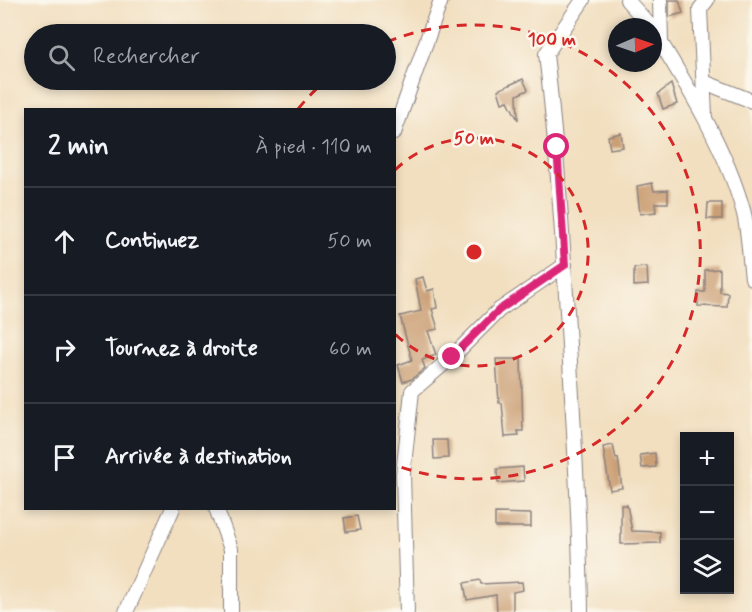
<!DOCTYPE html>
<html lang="fr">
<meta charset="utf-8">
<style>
:root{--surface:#171b24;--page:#20242c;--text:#f1f3f6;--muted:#9ea1a6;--line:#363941}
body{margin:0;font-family:Mynerve,sans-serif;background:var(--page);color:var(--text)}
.controls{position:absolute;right:18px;bottom:18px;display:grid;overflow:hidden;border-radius:0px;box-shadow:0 3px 9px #0003}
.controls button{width:54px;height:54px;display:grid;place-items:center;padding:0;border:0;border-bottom:2px solid var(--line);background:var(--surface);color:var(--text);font:30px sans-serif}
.compass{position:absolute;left:608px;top:18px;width:54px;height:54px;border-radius:50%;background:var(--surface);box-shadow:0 3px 9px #0003;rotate:88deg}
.stop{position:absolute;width:18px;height:18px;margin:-14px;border:4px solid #db2777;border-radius:50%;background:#fff}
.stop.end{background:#db2777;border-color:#fff;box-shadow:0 2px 6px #0008}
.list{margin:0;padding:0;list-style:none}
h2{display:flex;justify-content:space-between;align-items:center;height:78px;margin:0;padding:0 24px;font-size:26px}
h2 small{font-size:20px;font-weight:400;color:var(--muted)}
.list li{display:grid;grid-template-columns:39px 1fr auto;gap:18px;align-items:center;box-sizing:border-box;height:108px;padding:0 24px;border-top:2px solid var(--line)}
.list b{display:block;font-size:22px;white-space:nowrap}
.list em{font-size:20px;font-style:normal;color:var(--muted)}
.icon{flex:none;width:33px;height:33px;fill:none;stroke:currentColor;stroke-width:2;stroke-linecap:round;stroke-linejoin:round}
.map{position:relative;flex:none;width:752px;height:612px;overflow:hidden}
.search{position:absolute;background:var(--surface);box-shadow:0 3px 9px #0003;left:24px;top:24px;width:372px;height:66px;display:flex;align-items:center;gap:15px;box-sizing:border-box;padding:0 21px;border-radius:33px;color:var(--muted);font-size:22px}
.panel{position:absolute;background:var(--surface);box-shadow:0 3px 9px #0003;left:24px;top:108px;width:372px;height:402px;border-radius:0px}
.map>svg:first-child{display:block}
</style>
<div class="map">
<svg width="752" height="612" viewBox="0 0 752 612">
<rect width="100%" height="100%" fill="#fbf7ec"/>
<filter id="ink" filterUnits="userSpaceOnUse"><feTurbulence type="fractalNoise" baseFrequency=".0167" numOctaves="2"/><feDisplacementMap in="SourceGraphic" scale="12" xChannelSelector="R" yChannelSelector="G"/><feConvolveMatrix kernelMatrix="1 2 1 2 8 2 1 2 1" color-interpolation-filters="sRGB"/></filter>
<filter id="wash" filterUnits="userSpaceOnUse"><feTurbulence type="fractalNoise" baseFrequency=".008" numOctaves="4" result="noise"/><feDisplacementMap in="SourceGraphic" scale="24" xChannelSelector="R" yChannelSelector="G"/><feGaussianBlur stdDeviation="1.35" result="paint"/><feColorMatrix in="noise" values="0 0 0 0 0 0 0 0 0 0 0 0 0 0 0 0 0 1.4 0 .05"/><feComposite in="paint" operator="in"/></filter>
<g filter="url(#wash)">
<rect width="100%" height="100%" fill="#f2dfc0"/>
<g id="blocks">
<path fill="#cb9f75" d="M669,0h10l4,13 -14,4z
M523,79l5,11 -11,5 1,25 -10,-19 -6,2 -4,-13z
M671,84l6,20 -14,5 -5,-15z
M621,133l2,14 -13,2 -2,-13z
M652,183l2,8 14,-1v13h-13l1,9 -16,2 -3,-28z
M708,203h14v16h-15z
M647,267l1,18 -14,1v-18z
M720,269v23l8,1 -1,14 -29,-1v-14h7v-22z
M423,277l4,14 7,-2 3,19 -5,1 6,20 -10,2 8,24 -14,5 3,8 -13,11 -9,3 -5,-17 14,-5 -12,-44 21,-5 -6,-32z
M496,359h25l2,72h-5l1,5 -14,1 -3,-34h-3z
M433,440h14l1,18 -14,1z
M613,445l3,14 2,-1 4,30 -12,2 -7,-43z
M655,453l1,14 -14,1 -2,-13z
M523,467l1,14 -26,2 -1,-14z
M621,505h6l5,26 28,1v11l-39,1z
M495,513l36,1v13h-36z
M357,516l3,14 -14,2 -2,-14z
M480,580l1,4 41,-2 1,8 -10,2v20h-16l-1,-17 -29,5 -3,-17z"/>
</g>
</g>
<g filter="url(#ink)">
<use href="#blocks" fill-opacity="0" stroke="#8a807e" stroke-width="1.5"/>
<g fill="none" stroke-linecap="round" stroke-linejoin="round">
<g stroke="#8a807e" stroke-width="16">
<path id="street" d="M627,0l24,27
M660,0l1,43
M653,30c35,57 72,116 90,180 6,21 6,46 9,68
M704,82l48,19
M705,116l-5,-107 7,-9
M394,133l47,-133
M216,508l15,41v63
M126,612l47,-104
M407,612l-4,-138 9,-83 40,-34 47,-47 66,-45
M581,612c-1,-83 -6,-166 -11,-250 -6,-103 -12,-205 -24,-308l37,-54"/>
</g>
<use href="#street" stroke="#fff" stroke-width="14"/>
</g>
</g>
<g fill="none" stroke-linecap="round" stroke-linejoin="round" filter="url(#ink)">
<path stroke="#db2777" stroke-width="8" d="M452,357l47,-47 66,-45 -8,-118"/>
</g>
<g fill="none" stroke="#d62828" stroke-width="3" stroke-dasharray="10 8">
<path d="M395 170A114 114 0 1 1 395 334"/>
<path d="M298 109A227 227 0 0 1 325 81M387 42A227 227 0 1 1 395 465"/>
</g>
<circle cx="474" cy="252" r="9" fill="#d62828" stroke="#fbf7ec" stroke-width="3"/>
<g font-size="18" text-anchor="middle" font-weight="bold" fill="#d62828" stroke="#fbf7ec" stroke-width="5" stroke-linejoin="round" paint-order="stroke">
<text x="552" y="45">100 m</text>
<text x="474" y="144">50 m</text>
</g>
</svg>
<div class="controls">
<button>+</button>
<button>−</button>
<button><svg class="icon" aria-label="layers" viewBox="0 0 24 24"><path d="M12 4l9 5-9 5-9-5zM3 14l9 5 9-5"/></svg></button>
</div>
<svg class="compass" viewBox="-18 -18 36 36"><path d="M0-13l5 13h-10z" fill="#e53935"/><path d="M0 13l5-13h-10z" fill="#9ea1a6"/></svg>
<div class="stop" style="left:557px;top:147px"></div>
<div class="stop end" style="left:452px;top:357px"></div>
<div class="search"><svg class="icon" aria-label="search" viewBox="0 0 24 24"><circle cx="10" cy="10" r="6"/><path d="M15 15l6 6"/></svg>Rechercher</div>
<section class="panel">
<h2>2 min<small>À pied · 110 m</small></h2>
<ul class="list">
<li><svg class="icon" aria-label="ahead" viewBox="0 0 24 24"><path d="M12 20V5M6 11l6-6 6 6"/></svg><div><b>Continuez</b></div><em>50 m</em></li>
<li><svg class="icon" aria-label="right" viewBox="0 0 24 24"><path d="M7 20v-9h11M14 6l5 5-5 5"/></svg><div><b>Tournez à droite</b></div><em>60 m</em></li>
<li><svg class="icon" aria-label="arrive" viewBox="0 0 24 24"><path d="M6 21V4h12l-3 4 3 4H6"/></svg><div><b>Arrivée à destination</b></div></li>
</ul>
</section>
</div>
